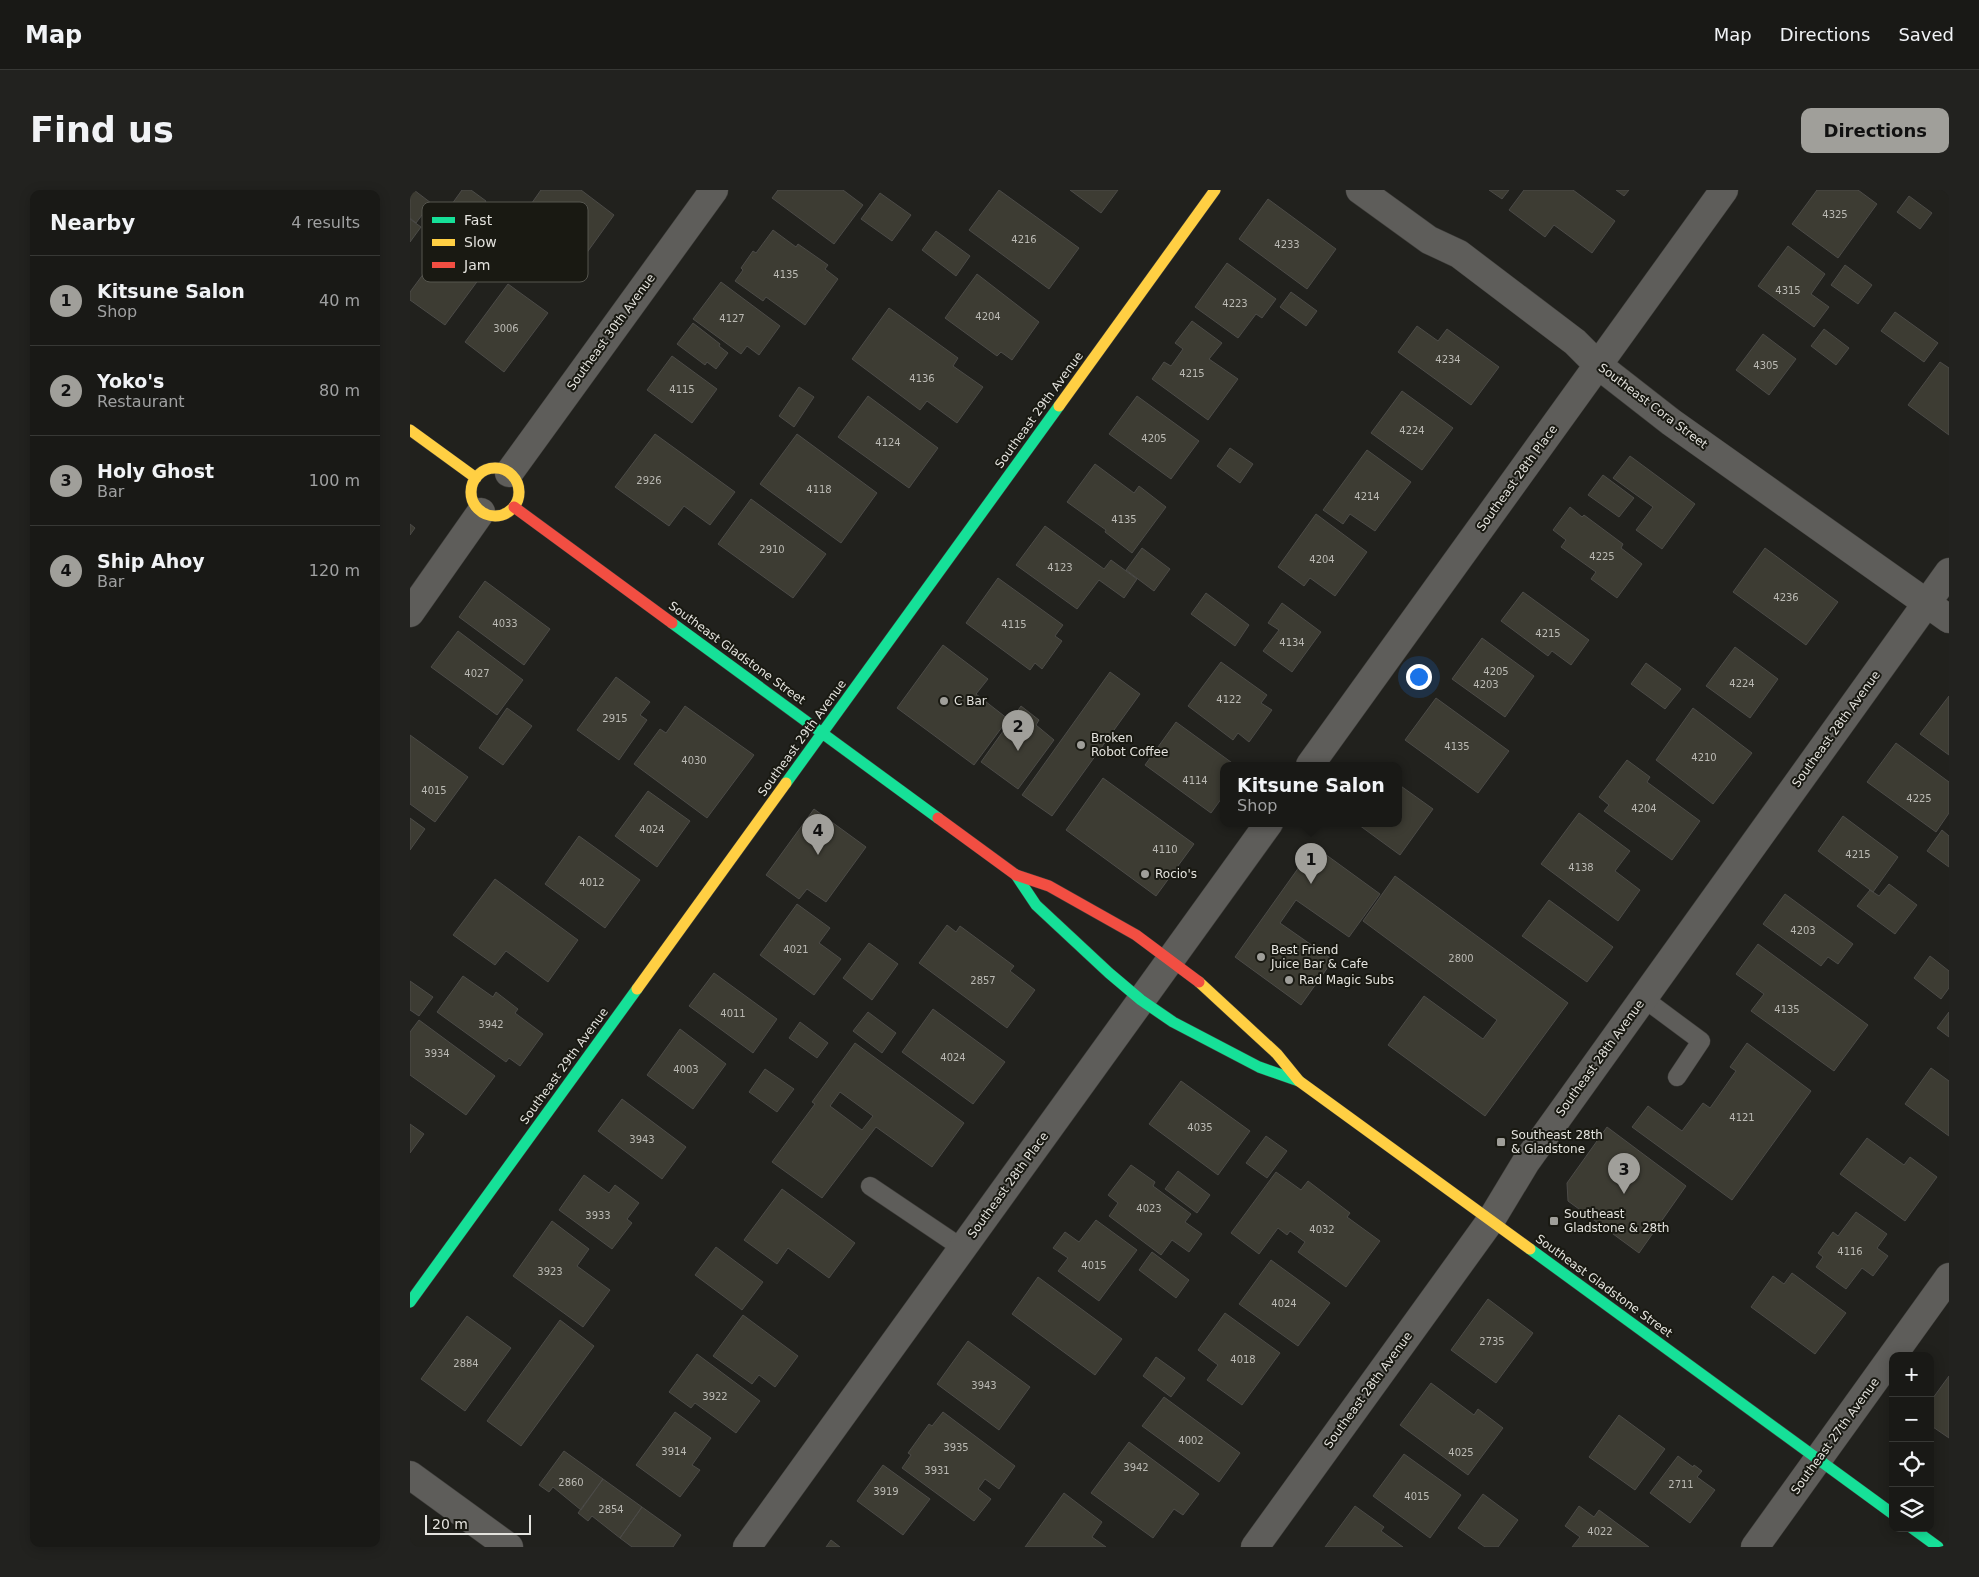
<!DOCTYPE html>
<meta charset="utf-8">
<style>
:root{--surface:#191916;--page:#22221f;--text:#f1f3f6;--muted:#9fa0a1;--line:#373835;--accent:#a09f9a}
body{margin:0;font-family:"DejaVu Sans",sans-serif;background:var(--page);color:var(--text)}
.controls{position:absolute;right:15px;bottom:15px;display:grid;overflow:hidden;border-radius:10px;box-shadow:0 2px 12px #0003}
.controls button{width:45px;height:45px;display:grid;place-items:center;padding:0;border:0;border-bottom:1px solid var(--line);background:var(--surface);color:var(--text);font:25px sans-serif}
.scale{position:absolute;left:15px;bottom:12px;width:106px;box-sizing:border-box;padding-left:5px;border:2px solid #e4e3de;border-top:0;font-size:14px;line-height:18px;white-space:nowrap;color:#e4e3de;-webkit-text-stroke:4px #191912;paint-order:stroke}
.you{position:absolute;left:1008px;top:486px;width:18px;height:18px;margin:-12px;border:4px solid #fff;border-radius:50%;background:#1a73e8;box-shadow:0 0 0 8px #1a73e833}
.badge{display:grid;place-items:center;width:32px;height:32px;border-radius:50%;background:var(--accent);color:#111;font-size:16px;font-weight:700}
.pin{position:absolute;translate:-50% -41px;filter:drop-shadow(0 1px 2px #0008)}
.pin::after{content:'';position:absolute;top:26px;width:18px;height:15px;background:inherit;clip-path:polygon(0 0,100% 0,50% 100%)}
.popup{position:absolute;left:810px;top:572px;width:182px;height:65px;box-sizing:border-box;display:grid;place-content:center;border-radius:10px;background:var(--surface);filter:drop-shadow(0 1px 4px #0005);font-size:16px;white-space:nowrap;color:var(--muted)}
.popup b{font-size:19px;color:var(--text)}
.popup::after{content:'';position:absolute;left:50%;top:100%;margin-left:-10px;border:10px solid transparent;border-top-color:var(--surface)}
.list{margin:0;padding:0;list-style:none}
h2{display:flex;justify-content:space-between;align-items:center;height:65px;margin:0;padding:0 20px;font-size:21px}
h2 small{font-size:16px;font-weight:400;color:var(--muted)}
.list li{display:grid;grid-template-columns:32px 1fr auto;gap:15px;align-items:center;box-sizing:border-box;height:90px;padding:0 20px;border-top:1px solid var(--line)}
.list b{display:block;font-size:19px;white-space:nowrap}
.list p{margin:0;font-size:16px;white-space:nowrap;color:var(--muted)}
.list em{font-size:16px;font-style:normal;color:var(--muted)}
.icon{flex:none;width:28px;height:28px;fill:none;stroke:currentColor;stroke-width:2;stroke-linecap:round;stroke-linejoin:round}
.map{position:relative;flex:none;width:1539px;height:1357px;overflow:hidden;border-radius:10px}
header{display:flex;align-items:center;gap:30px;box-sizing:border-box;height:70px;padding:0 25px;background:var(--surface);border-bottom:1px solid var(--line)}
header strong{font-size:24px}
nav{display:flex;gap:28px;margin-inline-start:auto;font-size:18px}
.intro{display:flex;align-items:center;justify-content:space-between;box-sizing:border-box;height:120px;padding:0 30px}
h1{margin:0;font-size:35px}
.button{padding:12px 22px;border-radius:10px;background:var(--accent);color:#111;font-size:18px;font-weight:700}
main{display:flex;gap:30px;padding:0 30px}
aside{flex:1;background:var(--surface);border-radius:10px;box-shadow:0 2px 12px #0003}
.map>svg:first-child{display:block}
</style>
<header>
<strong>Map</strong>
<nav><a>Map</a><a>Directions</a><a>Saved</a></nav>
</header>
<div class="intro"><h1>Find us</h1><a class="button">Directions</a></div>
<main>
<aside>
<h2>Nearby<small>4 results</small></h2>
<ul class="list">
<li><span class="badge">1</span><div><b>Kitsune Salon</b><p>Shop</p></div><em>40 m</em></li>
<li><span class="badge">2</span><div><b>Yoko's</b><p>Restaurant</p></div><em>80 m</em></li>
<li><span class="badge">3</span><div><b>Holy Ghost</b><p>Bar</p></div><em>100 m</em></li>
<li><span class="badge">4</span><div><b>Ship Ahoy</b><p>Bar</p></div><em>120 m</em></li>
</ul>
</aside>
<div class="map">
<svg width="1539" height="1357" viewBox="0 0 1539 1357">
<rect width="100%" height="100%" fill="#21211d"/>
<path fill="#3d3c33" stroke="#4c4b48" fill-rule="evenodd" d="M0,0h4l17,13 -15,20 -6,-5z
M52,0h9l15,11 -21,29 -21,-15z
M131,0h40l33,25 -31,43 -59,-44z
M368,0h65l20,15 -29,39 -62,-46z
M589,0l80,58 -30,41 -80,-59z
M660,0h48l-17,23z
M1079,0h20l-7,9z
M1114,0h49l42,31 -23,32 -38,-28 -9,12 -36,-27z
M1206,0h13l-5,6z
M1407,0h41l19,14 -39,54 -46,-34z
M470,3l31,22 -19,26 -31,-22z
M1499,6l23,17 -12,16 -23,-17z
M858,9l68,50 -29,40 -68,-50z
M0,29l11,8 -11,15z
M363,40l23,17 2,-3 30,21 -3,4 13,10 -33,46 -39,-28 -3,4 -28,-20 8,-11 -2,-2 12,-17 3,2z
M526,41l34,25 -14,20 -34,-26z
M1378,56l37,28 -14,20 18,13 -15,20 -56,-41z
M31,60l38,29 -34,46 -35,-25v-8z
M817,73l49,36 -14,19 -6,-4 -18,24 -43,-31z
M1435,75l27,20 -14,19 -27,-19z
M567,84l62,48 -27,38 -11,-8 -4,4 -52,-38z
M311,92l59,44 -21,29 -12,-9 -6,8 -48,-35z
M98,94l40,29 -44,59 -39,-30z
M881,102l26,19 -11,15 -26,-19z
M479,118l69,50 -5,8 30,21 -26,36 -30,-22 -7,9 -68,-51z
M1485,122l43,31 -14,19 -43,-31z
M782,131l30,22 -13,16 29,20 -30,41 -56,-41 12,-17 7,4 12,-17 -8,-6z
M283,133l27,21 -1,2 9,7 -12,16 -9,-7 -2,3 -28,-21z
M1007,136l21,15 9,-12 52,38 -28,38 -73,-53z
M1414,139l25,19 -13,17 -25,-19z
M1353,144l33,25 -27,36 -33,-25z
M262,166l45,33 -25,34 -45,-33z
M1530,172l9,6v67l-41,-30z
M389,197l15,10 -20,30 -15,-11z
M992,201l51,37 -31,42 -51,-37z
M458,206l70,52 -29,40 -71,-51z
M727,206l62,45 -28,38 -62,-45z
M245,244l80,58 -25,33 -26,-19 -15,20 -54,-39z
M387,244l80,59 -36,50 -81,-59z
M820,258l23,16 -13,19 -23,-17z
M957,260l44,32 -36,49 -25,-17 -7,10 -20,-14z
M1220,266l65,48 -33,45 -26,-19 17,-23 -40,-29z
M685,274l39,29 5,-7 27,21 -34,46 -27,-21 1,-2 -39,-28z
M1193,285l31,23 -15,19 -31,-22z
M341,309l75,55 -33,44 -75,-54z
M1160,317l12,10 2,-2 39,29 -2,4 21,16 -25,34 -26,-19 5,-7 -35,-25 5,-7 -13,-10z
M906,324l51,38 -32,44 -25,-18 -6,8 -26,-19z
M0,334l5,4 -5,7z
M635,336l59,43 7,-9 26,19 -13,19 -25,-18 -22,29 -61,-44z
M732,358l28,21 -16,22 -28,-21z
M1355,358l73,54 -32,43 -73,-53z
M588,388l65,47 -8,11 7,5 -20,28 -7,-6 -5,7 -64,-47z
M75,391l65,48 -26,36 -65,-48z
M1113,402l66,48 -18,25 -19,-14 -4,5 -47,-35z
M796,403l43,32 -14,21 -44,-32z
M872,413l39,29 -29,40 -29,-21 16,-21 -11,-7z
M48,441l65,49 -26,35 -66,-48z
M1072,448l52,38 -29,41 -53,-38z
M533,455l45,34 -12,15 32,25 -34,46 -77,-57z
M1325,457l43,32 -28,39 -44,-32z
M811,472l46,33 -6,8 11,7 -23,32 -11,-9 -5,7 -45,-34z
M1236,473l35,26 -16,20 -34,-25z
M700,482l30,22 -88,122 -30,-21z
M206,487l34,25 -10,13 7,5 -28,40 -42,-30z
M1539,506v59l-29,-21z
M1026,508l73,53 -31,42 -73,-53z
M275,516l69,49 -47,63 -73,-54 26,-35 6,4z
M611,516l18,14 -3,5 18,15 -36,49 -37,-27z
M97,518l25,18 -29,39 -24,-17z
M1283,518l59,45 -39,51 -57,-44z
M766,532l59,43h-11v30l-13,18 -66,-48z
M0,545l58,42 -33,45 -25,-18z
M1486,553l53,39v31l-13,19 -69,-50z
M1217,570l23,17 -3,5 53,39 -28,39 -68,-49 5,-6 -10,-8z
M693,588l91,66 -38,52 -90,-66z
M988,594l35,25 -33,46 -41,-30 1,-2h38z
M238,601l42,30 -33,46 -42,-31z
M404,619l52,38 -40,55 -19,-13 -8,10 -33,-24z
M1169,623l51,38 -15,20 25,19 -22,31 -77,-57z
M1433,626l55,41 -25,35 -55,-41z
M0,628l15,11 -15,21z
M1532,640l7,6v31l-22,-16z
M169,646l61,44 -35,48 -60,-44z
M904,656l66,48 -31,43 -53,-37 -16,23 53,37 -32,45 -66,-48z
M985,686l173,127 -83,113 -97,-71 36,-49 59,43 14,-19 -134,-99z
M85,689l83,61 -30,42 -42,-31 -11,14 -42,-30z
M1479,694l28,21 -22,29 -38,-28 13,-16 9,6z
M1375,704l68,50 -15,20 -10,-7 -7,9 -58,-42z
M1139,710l64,47 -26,35 -65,-46z
M387,714l33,24 -11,15 22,16 -27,36 -54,-40z
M537,735l9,7 4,-6 54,40 -4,5 25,19 -28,38 -88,-65z
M459,753l29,21 -26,36 -29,-22z
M1348,754l110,81 -34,46 -83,-60 13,-17 -28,-20z
M1520,766l19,15v17l-8,11 -27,-21z
M304,783l63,46 -24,34 -64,-47z
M53,786l30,21 3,-5 22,17 -3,4 28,21 -23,32 -11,-8 -3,4 -69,-50z
M0,791l23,16 -14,19 -9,-6z
M523,819l72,53 -32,42 -71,-52z
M458,822l28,21 -14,20 -29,-22z
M1539,822v25l-12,-9z
M9,830l76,56 -29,39 -56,-40v-43z
M390,832l28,21 -11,15 -28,-20z
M270,839l46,35 -33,45 -46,-34z
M445,853l109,80 -32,44 -56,-40 -54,71 -50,-36 43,-58 -3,-2zM430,902l33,24 -11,14 -32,-24z
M1337,853l64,48 -79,109 -100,-73 16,-21 34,25 21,-28 7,5 26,-37 -6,-4z
M1521,878l18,13v55l-44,-32z
M355,879l29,20 -17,23 -28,-20z
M771,891l69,50 -32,44 -69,-51z
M212,909l64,48 -24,32 -64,-48z
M0,934l14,10 -14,19z
M1197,937l79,59 -47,67 -71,-52 -1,-18z
M856,946l21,15 -20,27 -21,-15z
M1457,948l37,27 6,-8 27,20 -32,44 -65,-47z
M721,975l24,17 -2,4 38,28 -6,8 17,12 -13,18 -17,-12 -11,15 -52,-39 9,-13 -10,-8z
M768,981l32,24 -13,18 -32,-24z
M866,982l25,18 7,-9 42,32 -3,4 33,24 -34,46 -48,-35 7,-10 -15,-11 -3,4 -9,-7 -19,26 -28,-21z
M174,985l25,18 6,-8 24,18 -12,16 5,4 -20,26 -53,-39z
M372,999l73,54 -26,35 -41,-30 -11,16 -33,-24z
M1446,1022l31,22 -10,14 11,8 -15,20 -11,-8 -16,21 -30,-22 7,-10 -5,-4 15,-21 5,4z
M686,1030l41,30 -38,51 -41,-30 10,-13 -15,-10 12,-16 14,10z
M142,1031l37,28 -12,17 33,24 -27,37 -70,-51z
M306,1057l47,35 -21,28 -47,-35z
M742,1062l37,28 -13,18 -37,-28z
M861,1070l59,43 -32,43 -59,-42z
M1382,1083l54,40 -31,41 -64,-47 22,-31 11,8z
M628,1087l84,62 -27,36 -83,-61z
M1078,1109l45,34 -37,50 -45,-33z
M815,1123l55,40 -38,52 -35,-25 11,-15 -20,-15z
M333,1125l55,41 -23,31 -16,-12 -7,9 -39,-28z
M57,1126l44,32 -46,63 -44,-32z
M150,1130l34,26 -73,100 -34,-25z
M558,1151l62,46 -31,43 -62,-46z
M287,1164l63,47 -24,32 -41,-30 -4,5 -22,-16z
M746,1167l29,21 -14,19 -28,-21z
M1539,1186v62l-19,-13v-23z
M1021,1193l43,32 4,-6 25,19 -35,47 -68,-50z
M754,1207l76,56 -21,29 -77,-56z
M265,1222l36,26 -19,27 8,5 -20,27 -44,-32z
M533,1222l72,54 -16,23 -14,-10 -7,10 13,10 -17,22 -72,-53 9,-13 -3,-2 21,-29 3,2z
M1209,1225l46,34 -30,41 -46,-33z
M719,1252l70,52 -16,21 -9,-6 -21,29 -62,-45z
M154,1261l39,28 -22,31 -28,-23 -4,5 -10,-7z
M994,1264l57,41 -31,43 -57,-42z
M1268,1266l15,11 1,-2 8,6 -5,6 18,13 -25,33 -40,-30z
M473,1275l47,34 -27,36 -46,-34z
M193,1289l39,28 -22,31 -28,-22 -4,5 -10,-8z
M654,1303l38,29 -10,15 14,10h-81z
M1073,1304l35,26 -20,27h-13l-27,-19z
M945,1316l29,21 -3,4 22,16h-78z
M1169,1316l15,11 5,-7 50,37h-77l8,-10 -15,-11z
M232,1317l39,28 -8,12h-41l-12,-9z
M421,1350l9,7h-14z"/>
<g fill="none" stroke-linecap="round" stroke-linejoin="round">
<g stroke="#3e3d3a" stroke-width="19">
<path id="lane" d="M1233,808l58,43 -24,36
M460,996l92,62"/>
</g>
<g stroke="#3e3d3a" stroke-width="29">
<path id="street" d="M950,0l69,50 30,14 116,88 23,23 73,57 278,197
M99,283l205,-283
M0,423l71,-101
M900,575l414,-575
M0,1285l99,72
M337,1357l522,-724
M845,1357l236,-327 35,-58 423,-590
M1345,1357l194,-270"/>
</g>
<g stroke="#3e3d3a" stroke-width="12">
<path id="fast" d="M262,433l266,195
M376,593l273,-377
M606,685l20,30 73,68 32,27 32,22 86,45 40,14
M1120,1059l363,265
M0,1112l227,-313
M1502,1338l26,19"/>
</g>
<g stroke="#3e3d3a" stroke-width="12">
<path id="slow" d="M649,216l156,-216
M0,240l66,48
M61 302a24 24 0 1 1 48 0a24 24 0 1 1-48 0Z
M789,792l78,72 22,27 231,168
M227,799l149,-206"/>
</g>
<g stroke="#3e3d3a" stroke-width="12">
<path id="jam" d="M104,317l158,116
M528,628l78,57 33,11 87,49 63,47"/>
</g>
<use href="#lane" stroke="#5e5d5a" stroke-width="18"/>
<use href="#street" stroke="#5e5d5a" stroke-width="28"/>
<use href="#fast" stroke="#16e098" stroke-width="11"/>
<use href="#slow" stroke="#ffcf43" stroke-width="11"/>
<use href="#jam" stroke="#f24e42" stroke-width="11"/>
</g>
<g fill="#a09f9a" stroke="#191912" stroke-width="2">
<circle cx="534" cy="511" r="5"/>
<circle cx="671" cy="555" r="5"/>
<circle cx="735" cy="684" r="5"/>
<circle cx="851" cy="767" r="5"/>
<circle cx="879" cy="790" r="5"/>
<rect x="1086" y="947" width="10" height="10" rx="2.5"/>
<rect x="1139" y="1026" width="10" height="10" rx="2.5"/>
</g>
<g text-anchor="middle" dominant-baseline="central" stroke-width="4" stroke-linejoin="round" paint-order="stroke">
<g font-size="10" fill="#bab9b3">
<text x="1425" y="24">4325</text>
<text x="614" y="49">4216</text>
<text x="877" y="54">4233</text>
<text x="376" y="84">4135</text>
<text x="1378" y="100">4315</text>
<text x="825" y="113">4223</text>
<text x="578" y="126">4204</text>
<text x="322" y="128">4127</text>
<text x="96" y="138">3006</text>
<text x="1038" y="169">4234</text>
<text x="1356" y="175">4305</text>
<text x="782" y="183">4215</text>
<text x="512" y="188">4136</text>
<text x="272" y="199">4115</text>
<text x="1002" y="240">4224</text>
<text x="744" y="248">4205</text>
<text x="478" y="252">4124</text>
<text x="239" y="290">2926</text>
<text x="409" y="299">4118</text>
<text x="957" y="306">4214</text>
<text x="714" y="329">4135</text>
<text x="362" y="359">2910</text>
<text x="1192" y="366">4225</text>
<text x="912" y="369">4204</text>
<text x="650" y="377">4123</text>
<text x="1376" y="407">4236</text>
<text x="95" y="433">4033</text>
<text x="604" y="434">4115</text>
<text x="1138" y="443">4215</text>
<text x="882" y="452">4134</text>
<text x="1086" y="481">4205</text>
<text x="67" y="483">4027</text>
<text x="1332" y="493">4224</text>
<text x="1076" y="494">4203</text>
<text x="819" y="509">4122</text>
<text x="205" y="528">2915</text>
<text x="1047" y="556">4135</text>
<text x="1294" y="567">4210</text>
<text x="284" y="570">4030</text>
<text x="785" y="590">4114</text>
<text x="24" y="600">4015</text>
<text x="1509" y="608">4225</text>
<text x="1234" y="618">4204</text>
<text x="242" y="639">4024</text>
<text x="755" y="659">4110</text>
<text x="1448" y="664">4215</text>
<text x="1171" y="677">4138</text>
<text x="182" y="692">4012</text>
<text x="1393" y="740">4203</text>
<text x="386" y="759">4021</text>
<text x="1051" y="768">2800</text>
<text x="573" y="790">2857</text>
<text x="1377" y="819">4135</text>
<text x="323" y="823">4011</text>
<text x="81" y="834">3942</text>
<text x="27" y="863">3934</text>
<text x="543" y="867">4024</text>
<text x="276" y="879">4003</text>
<text x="1332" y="927">4121</text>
<text x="790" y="937">4035</text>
<text x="232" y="949">3943</text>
<text x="739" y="1018">4023</text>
<text x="188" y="1025">3933</text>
<text x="912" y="1039">4032</text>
<text x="1440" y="1061">4116</text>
<text x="684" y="1075">4015</text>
<text x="140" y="1081">3923</text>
<text x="874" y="1113">4024</text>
<text x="1082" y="1151">2735</text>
<text x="833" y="1169">4018</text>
<text x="56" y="1173">2884</text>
<text x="574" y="1195">3943</text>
<text x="305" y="1206">3922</text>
<text x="781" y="1250">4002</text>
<text x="546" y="1257">3935</text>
<text x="264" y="1261">3914</text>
<text x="1051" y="1262">4025</text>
<text x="726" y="1277">3942</text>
<text x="527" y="1280">3931</text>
<text x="161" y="1292">2860</text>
<text x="1271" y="1294">2711</text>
<text x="476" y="1301">3919</text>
<text x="1007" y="1306">4015</text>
<text x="201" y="1319">2854</text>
<text x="1190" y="1341">4022</text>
</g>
<g font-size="12" fill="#e4e3de" stroke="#191912">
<text transform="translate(201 142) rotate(-54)">Southeast 30th Avenue</text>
<text transform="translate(1243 216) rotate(37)">Southeast Cora Street</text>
<text transform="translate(629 220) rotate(-54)">Southeast 29th Avenue</text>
<text transform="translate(1107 288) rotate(-54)">Southeast 28th Place</text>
<text transform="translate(327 463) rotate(36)">Southeast Gladstone Street</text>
<text transform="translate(1426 539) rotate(-54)">Southeast 28th Avenue</text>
<text transform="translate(392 548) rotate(-54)">Southeast 29th Avenue</text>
<text transform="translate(1190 868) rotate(-54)">Southeast 28th Avenue</text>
<text transform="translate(154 876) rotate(-54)">Southeast 29th Avenue</text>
<text transform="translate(598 995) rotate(-54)">Southeast 28th Place</text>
<text transform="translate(1194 1096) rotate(36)">Southeast Gladstone Street</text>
<text transform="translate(958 1200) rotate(-54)">Southeast 28th Avenue</text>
<text transform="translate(1425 1246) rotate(-54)">Southeast 27th Avenue</text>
</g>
<g font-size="12" fill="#e4e3de" stroke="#191912" text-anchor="start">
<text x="544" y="511">C Bar</text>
<text x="681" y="548">Broken<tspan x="681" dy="14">Robot Coffee</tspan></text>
<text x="745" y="684">Rocio's</text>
<text x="861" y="760">Best Friend<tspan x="861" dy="14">Juice Bar &amp; Cafe</tspan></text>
<text x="889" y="790">Rad Magic Subs</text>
<text x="1101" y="945">Southeast 28th<tspan x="1101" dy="14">&amp; Gladstone</tspan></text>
<text x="1154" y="1024">Southeast<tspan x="1154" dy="14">Gladstone &amp; 28th</tspan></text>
</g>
</g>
<rect x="12" y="12" width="166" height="80" rx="8" fill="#191912" stroke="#56564f" stroke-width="1"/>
<rect x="22" y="27" width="23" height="6" fill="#16e098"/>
<rect x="22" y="49" width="23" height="7" fill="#ffcf43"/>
<rect x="22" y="72" width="23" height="6" fill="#f24e42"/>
<g font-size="14" fill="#e4e3de">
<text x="54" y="35">Fast</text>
<text x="54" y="57">Slow</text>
<text x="54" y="80">Jam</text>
</g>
</svg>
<div class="controls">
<button>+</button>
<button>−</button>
<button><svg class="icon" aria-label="locate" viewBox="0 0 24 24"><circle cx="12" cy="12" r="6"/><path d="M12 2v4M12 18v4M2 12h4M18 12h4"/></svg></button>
<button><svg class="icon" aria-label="layers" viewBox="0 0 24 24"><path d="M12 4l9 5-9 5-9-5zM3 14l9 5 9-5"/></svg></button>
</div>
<div class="scale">20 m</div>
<div class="you"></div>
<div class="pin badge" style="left:901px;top:694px">1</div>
<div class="popup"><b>Kitsune Salon</b>Shop</div>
<div class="pin badge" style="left:608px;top:561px">2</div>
<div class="pin badge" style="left:1214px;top:1004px">3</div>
<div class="pin badge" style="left:408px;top:665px">4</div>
</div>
</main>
